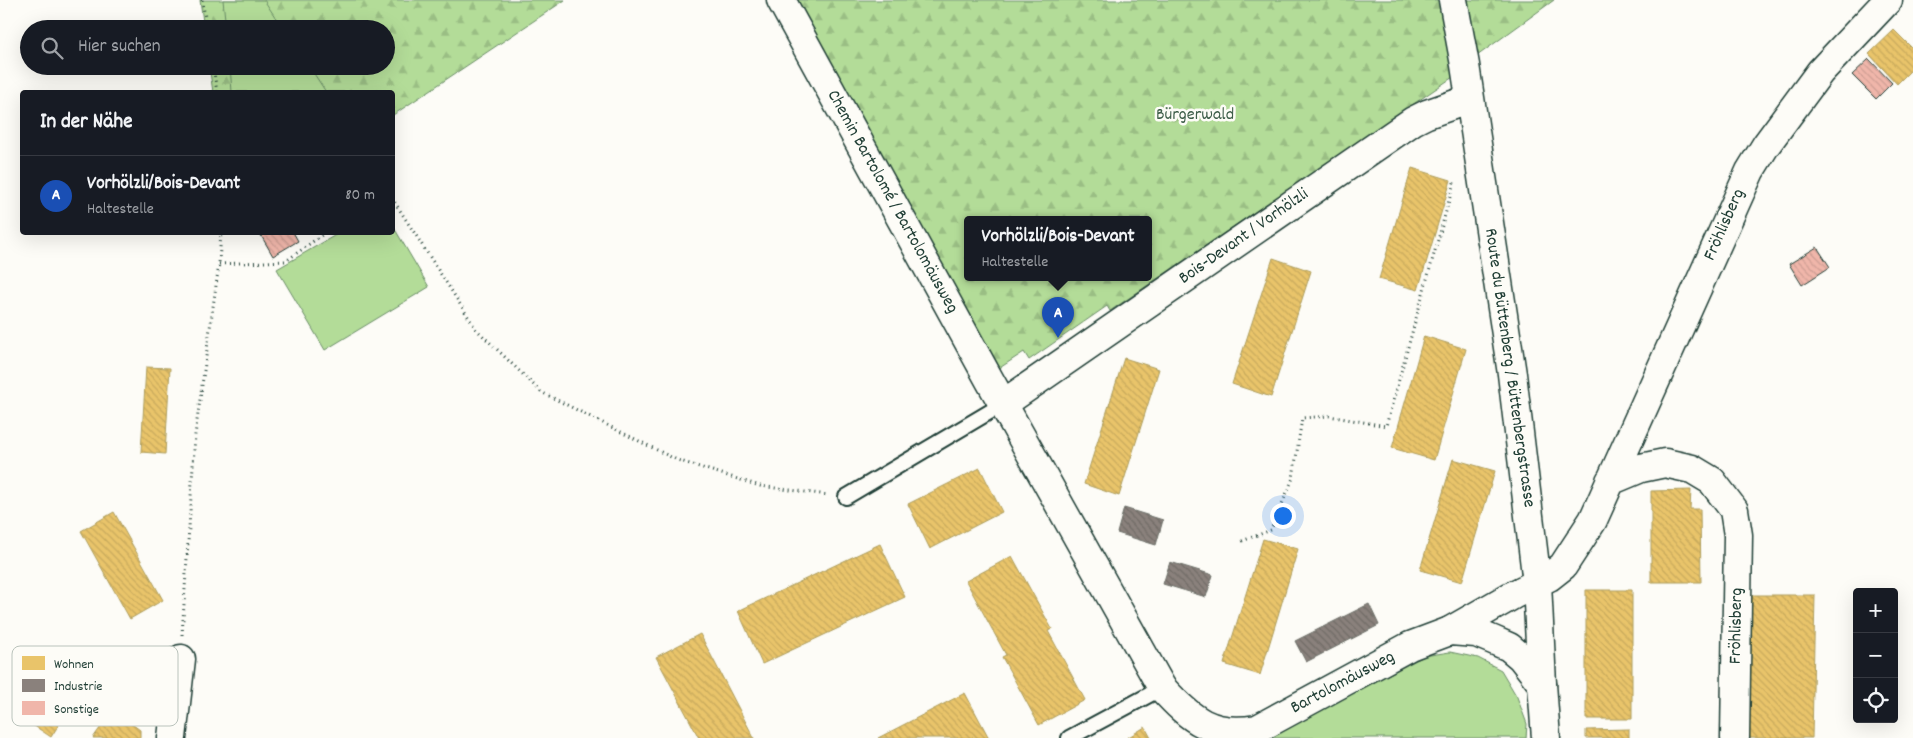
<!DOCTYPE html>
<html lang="de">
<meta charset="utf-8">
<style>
:root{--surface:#171b24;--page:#242831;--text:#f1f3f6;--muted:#9ea1a6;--line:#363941;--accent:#1a73e8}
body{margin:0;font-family:Dekko,sans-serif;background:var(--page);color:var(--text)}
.controls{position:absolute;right:15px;bottom:15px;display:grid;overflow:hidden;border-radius:5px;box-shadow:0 5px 20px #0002}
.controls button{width:45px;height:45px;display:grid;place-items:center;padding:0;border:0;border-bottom:1px solid var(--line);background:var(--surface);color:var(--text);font:25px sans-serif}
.you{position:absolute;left:1282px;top:515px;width:18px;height:18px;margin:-12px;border:4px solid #fff;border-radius:50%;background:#1a73e8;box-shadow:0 0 0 8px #1a73e833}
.badge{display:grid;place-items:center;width:32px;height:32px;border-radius:50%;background:var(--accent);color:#fff;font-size:16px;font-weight:700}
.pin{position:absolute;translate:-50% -41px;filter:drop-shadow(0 1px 2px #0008)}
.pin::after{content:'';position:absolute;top:26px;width:18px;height:15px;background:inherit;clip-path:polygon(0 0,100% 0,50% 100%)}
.popup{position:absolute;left:964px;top:216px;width:188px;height:65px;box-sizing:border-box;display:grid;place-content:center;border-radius:5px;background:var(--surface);filter:drop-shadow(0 1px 4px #0005);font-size:16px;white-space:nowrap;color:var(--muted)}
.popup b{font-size:19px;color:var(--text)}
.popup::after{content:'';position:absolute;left:50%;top:100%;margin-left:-10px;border:10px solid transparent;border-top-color:var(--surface)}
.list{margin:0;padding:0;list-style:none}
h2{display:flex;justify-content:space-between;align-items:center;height:65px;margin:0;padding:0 20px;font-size:21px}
h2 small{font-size:16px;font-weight:400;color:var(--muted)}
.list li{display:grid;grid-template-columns:32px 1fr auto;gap:15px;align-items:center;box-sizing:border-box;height:80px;padding:0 20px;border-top:1px solid var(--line)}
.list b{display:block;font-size:19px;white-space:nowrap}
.list p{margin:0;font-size:16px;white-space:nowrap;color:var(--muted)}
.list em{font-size:16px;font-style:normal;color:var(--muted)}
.icon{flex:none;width:28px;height:28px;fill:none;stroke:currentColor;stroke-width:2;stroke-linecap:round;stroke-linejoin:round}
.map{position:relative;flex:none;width:1913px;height:738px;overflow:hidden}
.search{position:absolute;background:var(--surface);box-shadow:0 5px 20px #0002;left:20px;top:20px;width:375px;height:55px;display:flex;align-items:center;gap:12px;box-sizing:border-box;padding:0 18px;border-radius:28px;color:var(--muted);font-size:19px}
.panel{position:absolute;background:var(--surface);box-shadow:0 5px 20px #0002;left:20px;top:90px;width:375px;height:145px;border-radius:5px}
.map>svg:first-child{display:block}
</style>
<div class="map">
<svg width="1913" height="738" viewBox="0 0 1913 738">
<defs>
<pattern id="forest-firs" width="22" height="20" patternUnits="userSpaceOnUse" patternTransform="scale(1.25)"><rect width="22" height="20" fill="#b3dc98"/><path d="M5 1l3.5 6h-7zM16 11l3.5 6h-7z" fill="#9abe84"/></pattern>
<pattern id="homes-back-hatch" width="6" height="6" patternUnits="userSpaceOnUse" patternTransform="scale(1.25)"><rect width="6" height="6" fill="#e9c46a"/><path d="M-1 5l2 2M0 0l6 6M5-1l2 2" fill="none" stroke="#c7a95c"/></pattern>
<pattern id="industry-back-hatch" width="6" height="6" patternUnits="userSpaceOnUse" patternTransform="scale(1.25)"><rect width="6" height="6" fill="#8a817c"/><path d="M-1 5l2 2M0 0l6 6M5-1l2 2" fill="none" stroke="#706b66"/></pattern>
<pattern id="building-back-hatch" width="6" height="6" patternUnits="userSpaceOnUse" patternTransform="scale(1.25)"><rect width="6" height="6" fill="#f0b6aa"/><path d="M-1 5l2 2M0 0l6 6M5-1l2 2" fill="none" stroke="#cd9d93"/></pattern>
</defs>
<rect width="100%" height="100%" fill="#fdfcf7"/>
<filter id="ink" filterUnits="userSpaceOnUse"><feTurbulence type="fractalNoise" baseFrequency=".02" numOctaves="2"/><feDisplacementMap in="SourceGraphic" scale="10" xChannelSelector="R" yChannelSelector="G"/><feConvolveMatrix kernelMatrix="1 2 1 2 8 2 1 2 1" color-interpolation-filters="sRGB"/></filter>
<g filter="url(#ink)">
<path fill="url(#forest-firs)" stroke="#698c66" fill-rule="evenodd" d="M200,0h365l-172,115 -1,-23h-179l-4,-26h177v-37h-182z
M796,0h758l-77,56 -24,21 -343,234 -3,-5 -78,54 -5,-8 -29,19zM968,219h180v58h-180z"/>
<path fill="#b3dc98" stroke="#698c66" d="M264,0l19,29h-57l-3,-29z
M230,66h79l17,26h-94z
M393,226l36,61 -104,63 -48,-81 62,-36 53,-1z
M1450,652l28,6 23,12 16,27 10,27 -1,14h-259l157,-82z"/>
<path fill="url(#homes-back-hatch)" stroke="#ac9c5a" d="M1894,30l19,19v19l-16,16 -28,-30z
M1412,168l39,12 -33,110 -39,-11z
M1273,258l38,13 -40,126 -39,-13z
M1424,336l42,13 -32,111 -42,-12z
M1124,358l35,11 -40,127 -35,-12z
M146,367l24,1 -5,86 -24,-2z
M1453,459l42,12 -33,111 -42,-12z
M980,468l22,44 -72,37 -22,-45z
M1691,490l-1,19h10l1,73h-50v-91z
M114,512l49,88 -33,19 -49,-88z
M1263,539l35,10 -38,126 -36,-11z
M880,544l25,53 -143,67 -24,-53z
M1012,556l40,73 -4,2 37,69 -46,25 -37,-68 4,-2 -40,-74z
M1586,590h46v129h-46z
M1751,595h64l-3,143h-64z
M700,634l54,104h-55l-43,-81z
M48,655l39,25 -36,57 -39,-26z
M965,693l24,45h-111z
M113,710l27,20v8h-47z
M1145,727l6,11h-24z
M1629,729v9h-43v-8z"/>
<path fill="url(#industry-back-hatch)" stroke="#6a6d66" d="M1124,508l39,12 -7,25 -39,-12z
M1170,562l43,13 -7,22 -43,-13z
M1369,604l10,21 -73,37 -11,-21z"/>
<path fill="url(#building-back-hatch)" stroke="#1f3d34" d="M1869,59l23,24 -16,16 -24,-24z
M259,232h34l5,9 -25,15z
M1817,247l13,20 -28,18 -13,-21z"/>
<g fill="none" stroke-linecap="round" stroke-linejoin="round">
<g stroke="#1f3d34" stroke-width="18">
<path id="service" d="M846,497l157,-93
M1069,738l93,-50"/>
</g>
<g stroke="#1f3d34" stroke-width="31">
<path id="minor" d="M1453,0l12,65 47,309 25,209 5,101
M1003,404l410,-283 14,-7 43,-15
M1610,481l31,-13 24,-5 27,6 20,12 22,29 4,25 -3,203
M1450,631l63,-36 36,-18 14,-11 30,-46 157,-349 16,-26 54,-73 68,-72
M172,738l9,-79"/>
</g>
<g stroke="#1f3d34" stroke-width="31">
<path id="tertiary" d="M781,0l208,379 173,309c29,32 50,49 95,41l153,-83 40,-15 26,2 17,7 16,7 12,10 21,27 4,54"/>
</g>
<path stroke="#1f3d34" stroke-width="3" stroke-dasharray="1 4" stroke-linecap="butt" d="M202,0l5,29
M213,66l4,26
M392,198l84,131 65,63 136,68 83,26 68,9
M219,264l67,-3 40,-29
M1242,541l29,-11 22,-52 9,-60 27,-2 57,10 69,-247
M182,635l13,-200 24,-171 2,-32"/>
<use href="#service" stroke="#fdfcf7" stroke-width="14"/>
<use href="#minor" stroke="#fdfcf7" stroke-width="28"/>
<use href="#tertiary" stroke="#fdfcf7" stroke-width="28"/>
</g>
</g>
<g text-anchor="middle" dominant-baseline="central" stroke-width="5" stroke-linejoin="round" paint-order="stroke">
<g font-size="18" fill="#3d5d48" stroke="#fdfcf7">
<text x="1195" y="115">Bürgerwald</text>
</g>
<g font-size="18" fill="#1f3d34" stroke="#fdfcf7">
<text transform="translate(892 202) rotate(61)">Chemin Bartolomé / Bartolomäusweg</text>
<text transform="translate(1725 225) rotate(-66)">Fröhlisberg</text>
<text transform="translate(1244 237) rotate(-35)">Bois-Devant / Vorhölzli</text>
<text transform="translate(1509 368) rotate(82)">Route du Büttenberg / Büttenbergstrasse</text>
<text transform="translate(1737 626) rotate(-89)">Fröhlisberg</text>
<text transform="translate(1343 683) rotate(-28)">Bartolomäusweg</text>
</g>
</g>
<rect x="12" y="646" width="166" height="80" rx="8" fill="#fdfcf7" stroke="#bac3bc" stroke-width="1"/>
<rect x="22" y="656" width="23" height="14" fill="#e9c46a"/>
<rect x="22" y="679" width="23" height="13" fill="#8a817c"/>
<rect x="22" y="701" width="23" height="14" fill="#f0b6aa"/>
<g font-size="14" fill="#1f3d34">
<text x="54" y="668">Wohnen</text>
<text x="54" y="690">Industrie</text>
<text x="54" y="713">Sonstige</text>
</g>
</svg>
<div class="controls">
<button>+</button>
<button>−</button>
<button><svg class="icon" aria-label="locate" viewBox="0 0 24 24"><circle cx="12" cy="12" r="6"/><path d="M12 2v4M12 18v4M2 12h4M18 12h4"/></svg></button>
</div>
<div class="you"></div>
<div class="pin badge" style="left:1058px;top:338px;background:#1a4fb4">A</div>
<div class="popup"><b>Vorhölzli/Bois-Devant</b>Haltestelle</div>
<div class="search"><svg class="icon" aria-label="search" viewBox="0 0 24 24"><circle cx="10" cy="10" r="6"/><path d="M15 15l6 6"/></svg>Hier suchen</div>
<section class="panel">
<h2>In der Nähe<small></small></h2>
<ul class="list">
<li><span class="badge" style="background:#1a4fb4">A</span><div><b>Vorhölzli/Bois-Devant</b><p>Haltestelle</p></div><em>80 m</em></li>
</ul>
</section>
</div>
